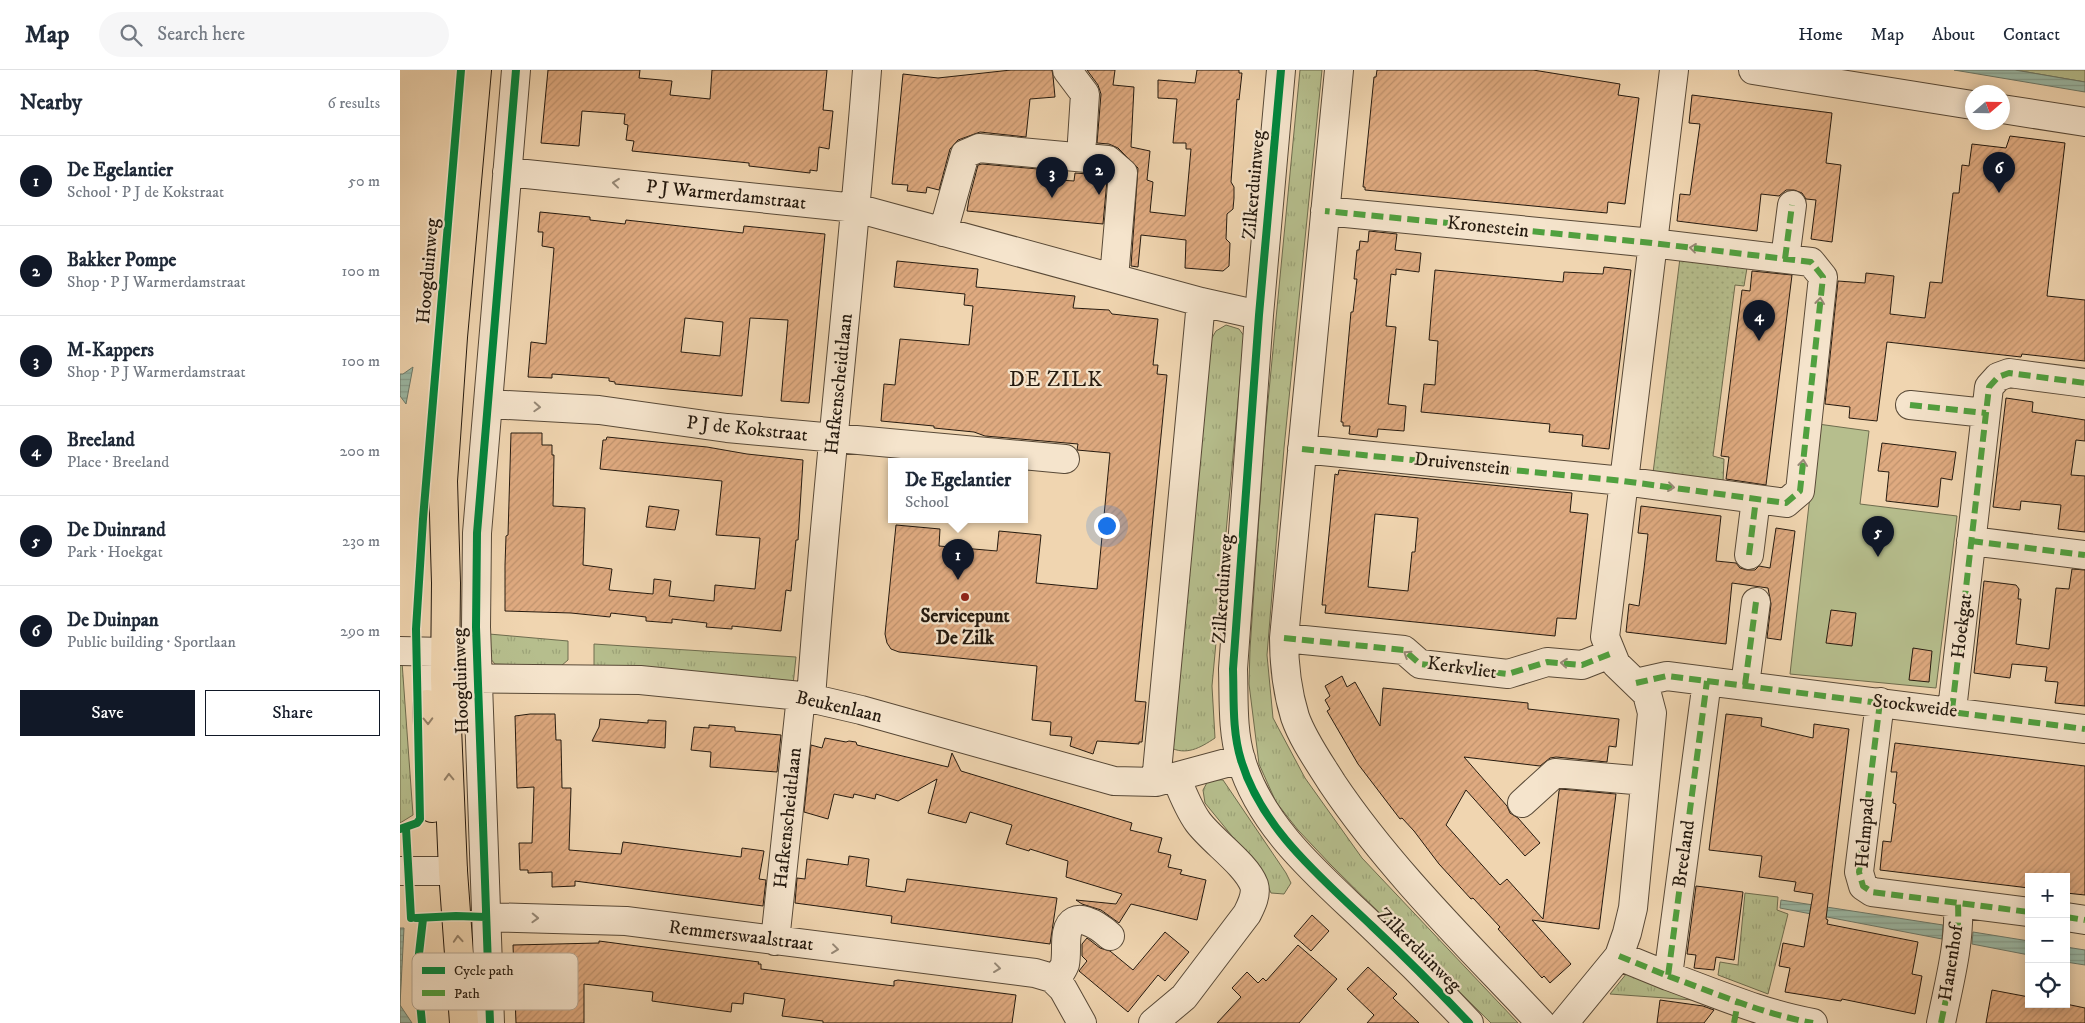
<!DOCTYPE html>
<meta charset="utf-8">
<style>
:root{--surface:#fff;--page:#f6f6f7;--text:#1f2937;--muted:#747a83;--line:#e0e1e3;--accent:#111827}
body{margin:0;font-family:"IM FELL DW Pica",serif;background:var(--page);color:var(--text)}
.controls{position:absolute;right:15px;bottom:15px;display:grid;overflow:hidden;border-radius:0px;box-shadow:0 2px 12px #0003}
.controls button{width:45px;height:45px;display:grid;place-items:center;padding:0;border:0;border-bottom:1px solid var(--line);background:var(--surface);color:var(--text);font:25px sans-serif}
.compass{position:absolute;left:1565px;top:15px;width:45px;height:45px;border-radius:50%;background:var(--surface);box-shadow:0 2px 12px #0003;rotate:70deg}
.you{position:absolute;left:706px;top:455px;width:18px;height:18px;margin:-12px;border:4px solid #fff;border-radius:50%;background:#1a73e8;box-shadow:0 0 0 8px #1a73e833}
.badge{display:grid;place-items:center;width:32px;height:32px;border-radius:50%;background:var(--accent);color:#fff;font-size:16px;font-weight:700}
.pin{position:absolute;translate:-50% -41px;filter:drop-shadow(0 1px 2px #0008)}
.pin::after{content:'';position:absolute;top:26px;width:18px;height:15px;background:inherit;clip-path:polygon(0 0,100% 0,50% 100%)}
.popup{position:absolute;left:488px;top:388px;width:140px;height:65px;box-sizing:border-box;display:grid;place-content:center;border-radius:0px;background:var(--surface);filter:drop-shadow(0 1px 4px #0005);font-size:16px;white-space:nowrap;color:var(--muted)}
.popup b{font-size:19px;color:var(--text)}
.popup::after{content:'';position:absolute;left:50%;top:100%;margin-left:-10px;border:10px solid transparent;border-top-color:var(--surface)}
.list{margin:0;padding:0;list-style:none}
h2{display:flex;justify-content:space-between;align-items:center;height:65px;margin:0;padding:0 20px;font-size:21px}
h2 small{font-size:16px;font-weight:400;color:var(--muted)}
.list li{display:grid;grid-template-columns:32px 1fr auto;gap:15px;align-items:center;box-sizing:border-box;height:90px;padding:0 20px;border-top:1px solid var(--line)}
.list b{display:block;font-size:19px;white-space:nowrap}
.list p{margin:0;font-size:16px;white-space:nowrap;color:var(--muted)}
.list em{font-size:16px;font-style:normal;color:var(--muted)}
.actions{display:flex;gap:10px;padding:15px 20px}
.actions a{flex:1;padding:11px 0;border:1px solid var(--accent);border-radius:0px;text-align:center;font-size:18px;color:var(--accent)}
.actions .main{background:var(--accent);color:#fff}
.icon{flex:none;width:28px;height:28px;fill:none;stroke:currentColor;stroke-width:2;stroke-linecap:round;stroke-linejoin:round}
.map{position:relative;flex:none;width:1685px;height:953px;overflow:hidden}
header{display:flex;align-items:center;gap:30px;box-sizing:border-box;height:70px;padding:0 25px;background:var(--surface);border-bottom:1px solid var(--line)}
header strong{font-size:24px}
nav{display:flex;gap:28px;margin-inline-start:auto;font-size:18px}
.search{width:350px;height:45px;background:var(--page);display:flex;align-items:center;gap:12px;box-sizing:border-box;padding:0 18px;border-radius:28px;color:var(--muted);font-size:19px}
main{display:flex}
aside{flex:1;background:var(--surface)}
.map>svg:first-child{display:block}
</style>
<header>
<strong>Map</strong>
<div class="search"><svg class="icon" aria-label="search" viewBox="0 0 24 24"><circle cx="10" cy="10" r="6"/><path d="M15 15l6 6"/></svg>Search here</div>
<nav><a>Home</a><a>Map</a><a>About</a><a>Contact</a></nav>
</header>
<main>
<aside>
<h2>Nearby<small>6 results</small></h2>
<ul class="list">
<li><span class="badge">1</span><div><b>De Egelantier</b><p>School · P J de Kokstraat</p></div><em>50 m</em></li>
<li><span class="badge">2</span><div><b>Bakker Pompe</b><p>Shop · P J Warmerdamstraat</p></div><em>100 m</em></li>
<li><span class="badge">3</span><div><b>M-Kappers</b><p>Shop · P J Warmerdamstraat</p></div><em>100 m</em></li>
<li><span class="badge">4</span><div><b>Breeland</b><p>Place · Breeland</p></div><em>200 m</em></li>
<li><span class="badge">5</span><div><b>De Duinrand</b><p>Park · Hoekgat</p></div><em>230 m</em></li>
<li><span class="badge">6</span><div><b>De Duinpan</b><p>Public building · Sportlaan</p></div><em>290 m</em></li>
</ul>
<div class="actions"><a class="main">Save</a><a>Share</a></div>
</aside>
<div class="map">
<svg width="1685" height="953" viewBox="0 0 1685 953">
<defs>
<pattern id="grass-tufts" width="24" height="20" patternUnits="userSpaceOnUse" patternTransform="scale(1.25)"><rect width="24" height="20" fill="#b6be8d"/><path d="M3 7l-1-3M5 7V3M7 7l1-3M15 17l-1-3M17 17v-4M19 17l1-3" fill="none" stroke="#9ca378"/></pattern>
<pattern id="garden-dots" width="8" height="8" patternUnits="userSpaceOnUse" patternTransform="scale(1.25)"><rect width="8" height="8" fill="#b6be8d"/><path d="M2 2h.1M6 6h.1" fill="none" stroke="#9ca378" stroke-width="1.8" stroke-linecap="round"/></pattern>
<pattern id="water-rules" width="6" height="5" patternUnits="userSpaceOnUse" patternTransform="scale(1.25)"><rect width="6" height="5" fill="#9bb9a6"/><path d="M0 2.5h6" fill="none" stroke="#859e8e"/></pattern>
<pattern id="building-hatch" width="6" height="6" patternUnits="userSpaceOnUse" patternTransform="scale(1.25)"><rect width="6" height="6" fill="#dfaa80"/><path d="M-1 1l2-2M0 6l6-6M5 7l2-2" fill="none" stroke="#bf926d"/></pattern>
</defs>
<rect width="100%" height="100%" fill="#f0d5b0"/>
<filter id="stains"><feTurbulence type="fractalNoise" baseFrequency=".004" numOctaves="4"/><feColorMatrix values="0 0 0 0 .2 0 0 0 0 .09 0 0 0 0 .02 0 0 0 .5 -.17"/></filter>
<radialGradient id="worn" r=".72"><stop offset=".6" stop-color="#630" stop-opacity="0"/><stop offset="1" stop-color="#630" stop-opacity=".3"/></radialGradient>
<path fill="url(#grass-tufts)" stroke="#6e6c4e" d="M900,0h22l-38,378 -17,207 6,63 32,60 57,80 156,165h-27l-160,-158 -33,-35 -22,-28 -17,-38 -10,-80 1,-35 14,-206z
M826,255l13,4 5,7 -32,350 3,52c-15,10 -29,18 -46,9l40,-404 7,-12z
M89,564l79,7v19l-7,6 -66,-2 -6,-7z
M194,574l202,13 -3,28 -199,-17z
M0,592h2l11,153 -13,8z
M809,709l14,1 63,93 5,10 -7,11 -13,-1 -8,-19 -58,-71 -2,-13z
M1345,823l33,4 -1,13 11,4 -20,80 -50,-19 2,-13 18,3z
M1227,903l80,28 -97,-7z"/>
<path fill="#b6be8d" stroke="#6e6c4e" d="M1615,0h70v12z
M1418,354l51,7 -9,73 97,12 -21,172 -146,-14z"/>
<path fill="url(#garden-dots)" stroke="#6e6c4e" d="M1280,188l67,10 -3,18 -9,-1 -22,171 11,3 -1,23 -70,-9z"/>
<path fill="url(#water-rules)" stroke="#6c796a" d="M1554,0h61l70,12v10z
M13,297l-7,37 -6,-8v-22h3z
M1381,830l162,25 -1,14 -162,-31z
M0,858h4l-4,77 12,18h-12z
M1573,862l56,9v14l-57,-11z
M1666,877l19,3v15l-19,-3z"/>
<path fill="url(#building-hatch)" stroke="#251a0f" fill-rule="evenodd" d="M148,0h92l-1,8 33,3 -2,14 40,4 2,-29h115l-4,40 10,1 -4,38 -10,-2 -2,24 -7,-1v3l-61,-7v-3l-117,-12 2,-10 -8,-1 2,-15 -4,-1 1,-10 -43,-3 -3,35 -38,-3z
M611,0h41l1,6 2,21 -25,2 -4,38 -46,-5 -22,8 -8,9 -11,41 -12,-3 -1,6 -19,-2 1,-6 -16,-1 11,-110 35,4z
M687,0h28l-2,15 21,2 -3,60 19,4 -3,29 6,2 -3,30 35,4 6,-67h-5v-6h-13l4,-44 -19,-1v-18l37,3 2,-13h42v3h3l-3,27 -2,-1 -6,83 3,5v11l-1,11 -6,5 -1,25 4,4 -1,23 -6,5 -38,-3 1,-28 -45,-5 -3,32 -7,-1 7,-98 -20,-20 -9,-4 -12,-1 4,-49 -3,-9z
M977,0h156l87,14 -2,11 21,3 -14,106 -17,-2 -1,11 -242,-23v-3h-2l11,-110h2z
M1292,25l140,18 -6,50 15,2 -9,77 -21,-3 5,-39 -10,-1 -4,-6 -8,-3h-8l-7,6 -18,-2 -4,37 -80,-10 3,-27 10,1 10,-71 -11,-1z
M1610,66l55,7 -18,153 38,4v61l-63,-7 -1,3 -134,-15 -10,79 -28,-3 1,-11 -25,-3 13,-123 27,2 1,-10 28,3 -4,38 35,4 5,-36 12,1 11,-90h6l3,-28 7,1 3,-22 34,4z
M582,94l78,7v9l14,1 1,-8 27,2 5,5 -4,44 -136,-13 2,-12 9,-34z
M140,142l50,5v3l35,4 1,-4 117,13 1,-7 81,8 -16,169 -28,-2 7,-81 -38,-2 -8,78 -127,-12v-2l-6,-1v-3l-57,-4v4l-24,-1 3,-35 15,2 8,-96 -12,-2 1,-14h-5zM285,248l38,4 -3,34 -39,-4z
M969,161l28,3 -2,16 26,3 -2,19 -23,-3v6l-5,-1 -5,52 10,1 -8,77 18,2 -2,25 -26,-2 -1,8 -28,-3 1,-8h-7v-4h-2l10,-110h2l4,-33h-3l3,-29h2l1,-9 8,1z
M497,191l81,8 -2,18 99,9 -2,12 36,2 3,4 46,5 -5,46h5l-1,9 10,1 -32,326 11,1 -4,40h-3v2l-42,-3 -4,13 -23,-8 2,-9 -22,-2 1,-13 -19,-2 5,-54 -138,-14 -8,-3 -4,-6 -2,-9 11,-109 44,4 -1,17 58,5 2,-20 42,4 -5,48 61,6 13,-136 -33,-3 1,-6 -93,-8 -11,-4 -40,-4v-2l-53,-5 3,-37 11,1 5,-46 69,6 4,-39 -9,-1 1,-11 -71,-7z
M1204,197l27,3 -22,179 -27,-3 1,-11 -34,-3 1,-8 -129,-12 3,-28 11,1 3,-44 -9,-1 6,-70 128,12 1,-10 39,2z
M1352,201l40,4 -26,210 -40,-6 3,-22 -8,-1 21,-166 8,1z
M1606,328l27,4 -1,10 53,8v21l-9,-1 -5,35 14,1v56l-27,-3 3,-24 -40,-4 -1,9 -27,-3z
M111,363h31v12h10v10h2l-1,51 32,2 -2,57 29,4 -3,21 44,4 1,-15 17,2 -2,15 45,5 1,-16 40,4 5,-51 -44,-3 6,-54 -122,-12 3,-29h3l1,-3 100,10 40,7 56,6 -5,80h-2l-5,51 -5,-1 -5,41 -49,-5v3l-26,-2 1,-4 -35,-4v4l-26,-2v-4l-35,-4 -1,4 -39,-4 -66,-2v-46l1,-29 2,-1z
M1482,373l74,9 -4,28 -11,-2 -3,29 -52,-6 3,-29 -11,-1z
M939,400l233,23 -2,19 18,2 -12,105 -19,-1 -2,18 -230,-23 1,-8h-4l13,-131 3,1zM975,444l43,4 -3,34h-3l-4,39 -40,-4z
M249,436l30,4 -4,20 -29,-3z
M1241,436l80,10 -5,45 20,2 4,5 7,2h8l4,-4 11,2 6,-40 19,3 -14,109 -14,-2 4,-34 -3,-16 -36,-5 -6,61 -100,-12 3,-28 10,2 5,-37 4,-35 -10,-1z
M1672,499l13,1v136l-30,-3 3,-21 -13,-1 2,-14 -35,-3 -2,14 -36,-5 10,-92 32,4 3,4 -1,10h3l-5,45 33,5 7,-61 13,1z
M1431,540l25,3 -4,33 -26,-3z
M1513,578l19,3 -3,31 -20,-2z
M942,606l5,11 8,-5 25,44 3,-38 145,15v6l91,10 -3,28 -7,-1 -2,16 -51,-5 -6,1 -10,8 -76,-9 43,49 3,7 8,5 22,25 -15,13 -59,-66 -20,35 54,60 7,-6 36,40 16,-128 1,-2 56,5 -17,135 -67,-9 39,44 -21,19 -6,-7 -2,2 -44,-49 2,-2 -27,-29 -2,1 -32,-35 -25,-33 -12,-13 -2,1 -42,-55 -31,-53 3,-2 -5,-9 5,-4 -5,-10z
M130,644h25l1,26h5l1,48h9l-2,62 52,4 2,-12 118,15 1,-9 22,3 -5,28 7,1 -3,26 -188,-25v5l-23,1v-15l-24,1v-3h-8l-1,-27h13l2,-56 -17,1 -2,-72z
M1326,644l36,4 -1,8 52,12 1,-14 35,5 -23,190 2,1 -1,4 91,18 -6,32 10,2 -7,38 -73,-15 -1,2 -56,-9 5,-24 -11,-2 4,-23 21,4 9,-53 -19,-3 2,-9 -37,-5 3,-21 -53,-6z
M200,649l48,4v-3l18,1 -1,27 -73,-7 7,-14z
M309,655l26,2v4l46,4 -4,37 -67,-5 1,-15 -20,-2 3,-23 15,1z
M425,668l21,4 3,-1 7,1 1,3 91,22 4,-14 9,18 171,52 -2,7 32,8 -4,14 13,3 -3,12 14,3 -2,4 26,6 -9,40 -66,-16 -12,19 -18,-13 -19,-6 -6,-4 40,4 6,-10 -56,-17 2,-16 -38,-12 -1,2 -23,-7 6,-19 -42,-13 -4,11 -38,-10 9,-34 -39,22 -22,-7 -1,5 -21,-5 -1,4 -19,-4 -6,25 -24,-7 7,-67 11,3z
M1495,673l190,23v129l-19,-2v-16h-37v11l-149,-18 3,-29 8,1 5,-38 -3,-1 4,-31h-6z
M449,786l20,3 -3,27 39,6 2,-13 150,19 -7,46 -159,-21 1,-7 -97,-13 2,-25 8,1 2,-20 41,6z
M1296,816l47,6 -9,68 -18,-3 -2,13 -20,-2 2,-13 -9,-1z
M912,845l17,16 -18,20 -17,-15z
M765,862l24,20 -24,29 -7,-6 -30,37 -49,-41 8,-10 -5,-5v-12l5,-6 13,10 10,3 23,19z
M199,871l160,21 -1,2h3v5l133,17v-5l4,-1 118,15 -4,28h-189v-2l-41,-5 3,-17 -41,-6 -1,11 -11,-1 -1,9 -79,-11 1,-9 -69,-8v39h-68l-3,-78 86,-2z
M898,875l39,34 -38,44h-82l24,-26 -9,-9 15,-16 11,11 5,-5 3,3z
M968,897l29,27 -4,4 26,25h-52l7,-8 -27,-26z
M1592,920l37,7v7h37l19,4v15h-99z
M1260,930l43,6 11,4 -10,13h-47z"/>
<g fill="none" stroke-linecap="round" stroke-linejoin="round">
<g stroke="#584937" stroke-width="30">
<path id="minor" d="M667,0l18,24 -3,47
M881,0l-22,245 -26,354c1,30 -1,62 8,91 21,70 81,118 132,167 33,31 65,63 96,96
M939,0l-55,568c0,27 3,53 11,79 8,23 24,45 37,66 59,88 137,163 209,240
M1353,0l219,35
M1602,39l83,13
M107,102l349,36 345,94 58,13
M543,162l22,-78 14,-6 129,12 15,13 -9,105
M1385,189l7,-54
M88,334l111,6 128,18 338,31
M1510,335l76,8
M902,379l321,32 163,22 14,-12 23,-214 -12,-15 -159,-19 -327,-32
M1571,471l114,14
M1349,485l7,-56
M884,568l120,12 16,14 88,10 39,-12 35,3 28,-11
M0,581l45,1
M27,608l213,2 161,16 60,14 253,71 42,1 85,-23
M1236,613l31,-7 418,53
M1345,615l11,-83
M411,628c15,-210 40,-419 56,-628
M1480,632l-21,170 4,14 9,6 157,20
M1552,640l37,-323 9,-10 11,-4 76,10
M756,712l45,-480
M1122,733l33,-30 90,8
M0,801h53
M86,847l140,4 409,52 17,5 11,11 19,34
M1666,847l19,3
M375,871l26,-245
M1219,886l49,20 39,-295
M1268,906c47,17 95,38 145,47
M655,911c3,-5 8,-11 10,-17 2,-10 0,-21 2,-31 5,-26 32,-7 43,3
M90,953l-14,-396 1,-94 39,-463
M753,953l31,-26 63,-83c4,-8 10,-19 7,-29 -8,-21 -42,-44 -56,-63 -10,-14 -16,-30 -22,-45
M1164,953l55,-67 8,-23 6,-25 19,-195 -5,-19 -31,-30 -11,-27 69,-567
M1541,953c8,-40 19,-79 17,-119"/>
</g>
<g stroke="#251a0f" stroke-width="30">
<path id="major" d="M27,634l5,104
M64,953l-11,-152 -8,-192 1,-96 -3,-102 10,-144 24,-267"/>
</g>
<use href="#minor" stroke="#f5e4cc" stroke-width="28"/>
<use href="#major" stroke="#f0d5b0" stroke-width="28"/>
<path stroke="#50a13f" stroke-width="6" stroke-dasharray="12 6" stroke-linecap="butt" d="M1385,189l7,-54
M1510,335l76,8
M902,379l321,32 163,22 14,-12 23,-214 -12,-15 -159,-19 -327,-32
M1571,471l114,14
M1349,485l7,-56
M884,568l120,12 16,14 88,10 39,-12 35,3 28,-11
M1236,613l31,-7 418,53
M1345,615l11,-83
M1480,632l-21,170 4,14 9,6 157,20
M1552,640l37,-323 9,-10 11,-4 76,10
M1666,847l19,3
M1219,886l49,20 39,-295
M1268,906c47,17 95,38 145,47
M1334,953l4,-21
M1541,953c8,-40 19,-79 17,-119"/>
<g stroke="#f5e4cc" stroke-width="11">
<path id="cycleway" d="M881,0l-22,245 -26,354c1,30 -1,62 8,91 21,70 81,118 132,167 33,31 65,63 96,96
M6,758l5,90
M0,759l17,-6 3,-4 -4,-190 7,-110 38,-449
M16,848l40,-2 30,1
M22,953l-5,-52 6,-52
M90,953l-14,-396 1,-94 39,-463"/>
</g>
<use href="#cycleway" stroke="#00873e" stroke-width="8"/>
</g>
<defs><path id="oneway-chevron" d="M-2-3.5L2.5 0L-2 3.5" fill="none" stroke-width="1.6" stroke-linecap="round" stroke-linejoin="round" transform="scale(1.25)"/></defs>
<g stroke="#978977">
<use href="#oneway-chevron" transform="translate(216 113) rotate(-174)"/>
<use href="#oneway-chevron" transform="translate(1293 178) rotate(-173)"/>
<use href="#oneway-chevron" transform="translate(1420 231) rotate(-84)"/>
<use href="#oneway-chevron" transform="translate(137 337) rotate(3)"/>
<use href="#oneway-chevron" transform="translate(1403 393) rotate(-84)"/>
<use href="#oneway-chevron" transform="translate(1271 417) rotate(7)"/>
<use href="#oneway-chevron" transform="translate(1007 584) rotate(-147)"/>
<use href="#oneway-chevron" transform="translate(1164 593) rotate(-174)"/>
<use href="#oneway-chevron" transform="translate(135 848) rotate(2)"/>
<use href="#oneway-chevron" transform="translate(435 879) rotate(7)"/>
<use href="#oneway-chevron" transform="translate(597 898) rotate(7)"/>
</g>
<g stroke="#958168">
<use href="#oneway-chevron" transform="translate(28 651) rotate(89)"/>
<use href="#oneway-chevron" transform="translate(49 707) rotate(-92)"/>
<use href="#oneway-chevron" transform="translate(58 869) rotate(-94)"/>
</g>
<circle fill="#8f2418" stroke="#f5e4cc" stroke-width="2" cx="565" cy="527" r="5"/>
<g text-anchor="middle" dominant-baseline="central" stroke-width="4.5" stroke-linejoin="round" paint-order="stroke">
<g font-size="19" fill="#251a0f" stroke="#f5e4cc">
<text transform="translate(854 115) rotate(-85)">Zilkerduinweg</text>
<text transform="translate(326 125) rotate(6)">P J Warmerdamstraat</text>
<text transform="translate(1088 157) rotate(6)">Kronestein</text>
<text transform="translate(28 201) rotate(-85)">Hoogduinweg</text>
<text transform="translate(439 314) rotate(-84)">Hafkenscheidtlaan</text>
<text transform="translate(347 359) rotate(6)">P J de Kokstraat</text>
<text transform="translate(1062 394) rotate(6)">Druivenstein</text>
<text transform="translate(823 519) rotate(-86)">Zilkerduinweg</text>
<text transform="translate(1562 556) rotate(-83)">Hoekgat</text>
<text transform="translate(1062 598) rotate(8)">Kerkvliet</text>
<text transform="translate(61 611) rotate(-92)">Hoogduinweg</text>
<text transform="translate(1515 636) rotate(7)">Stockweide</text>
<text transform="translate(439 637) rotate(13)">Beukenlaan</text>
<text transform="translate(388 748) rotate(-84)">Hafkenscheidtlaan</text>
<text transform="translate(1465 763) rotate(-85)">Helmpad</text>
<text transform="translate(1284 784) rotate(-82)">Breeland</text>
<text transform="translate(341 866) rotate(7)">Remmerswaalstraat</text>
<text transform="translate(1019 880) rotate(45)">Zilkerduinweg</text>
<text transform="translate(1551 893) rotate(-81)">Hanenhof</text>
</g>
<g font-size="19" font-weight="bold" fill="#251a0f" stroke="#f5e4cc">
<text x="565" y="546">Servicepunt<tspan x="565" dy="22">De Zilk</tspan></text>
</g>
<g font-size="21" letter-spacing="1" fill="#251a0f" stroke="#f5e4cc">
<text x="656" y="310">DE ZILK</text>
</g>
</g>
<rect x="12" y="883" width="166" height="57" rx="8" fill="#f5e4cc" stroke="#b7a793" stroke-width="1"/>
<rect x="22" y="897" width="23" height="7" fill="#00873e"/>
<rect x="22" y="920" width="23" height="6" fill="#50a13f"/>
<g font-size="14" fill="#251a0f">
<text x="54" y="905">Cycle path</text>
<text x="54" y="928">Path</text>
</g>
<rect width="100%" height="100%" filter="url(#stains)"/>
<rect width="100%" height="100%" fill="url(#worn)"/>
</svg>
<div class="controls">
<button>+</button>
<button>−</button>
<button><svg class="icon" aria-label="locate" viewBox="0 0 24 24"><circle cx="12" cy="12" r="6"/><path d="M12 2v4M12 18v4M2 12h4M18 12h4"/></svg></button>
</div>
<svg class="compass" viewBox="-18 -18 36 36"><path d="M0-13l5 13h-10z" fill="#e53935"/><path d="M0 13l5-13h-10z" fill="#747a83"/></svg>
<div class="you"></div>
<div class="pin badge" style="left:558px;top:510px">1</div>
<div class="popup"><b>De Egelantier</b>School</div>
<div class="pin badge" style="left:699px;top:125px">2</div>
<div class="pin badge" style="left:652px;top:128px">3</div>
<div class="pin badge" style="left:1359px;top:271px">4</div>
<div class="pin badge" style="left:1478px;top:487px">5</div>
<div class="pin badge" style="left:1599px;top:123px">6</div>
</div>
</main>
